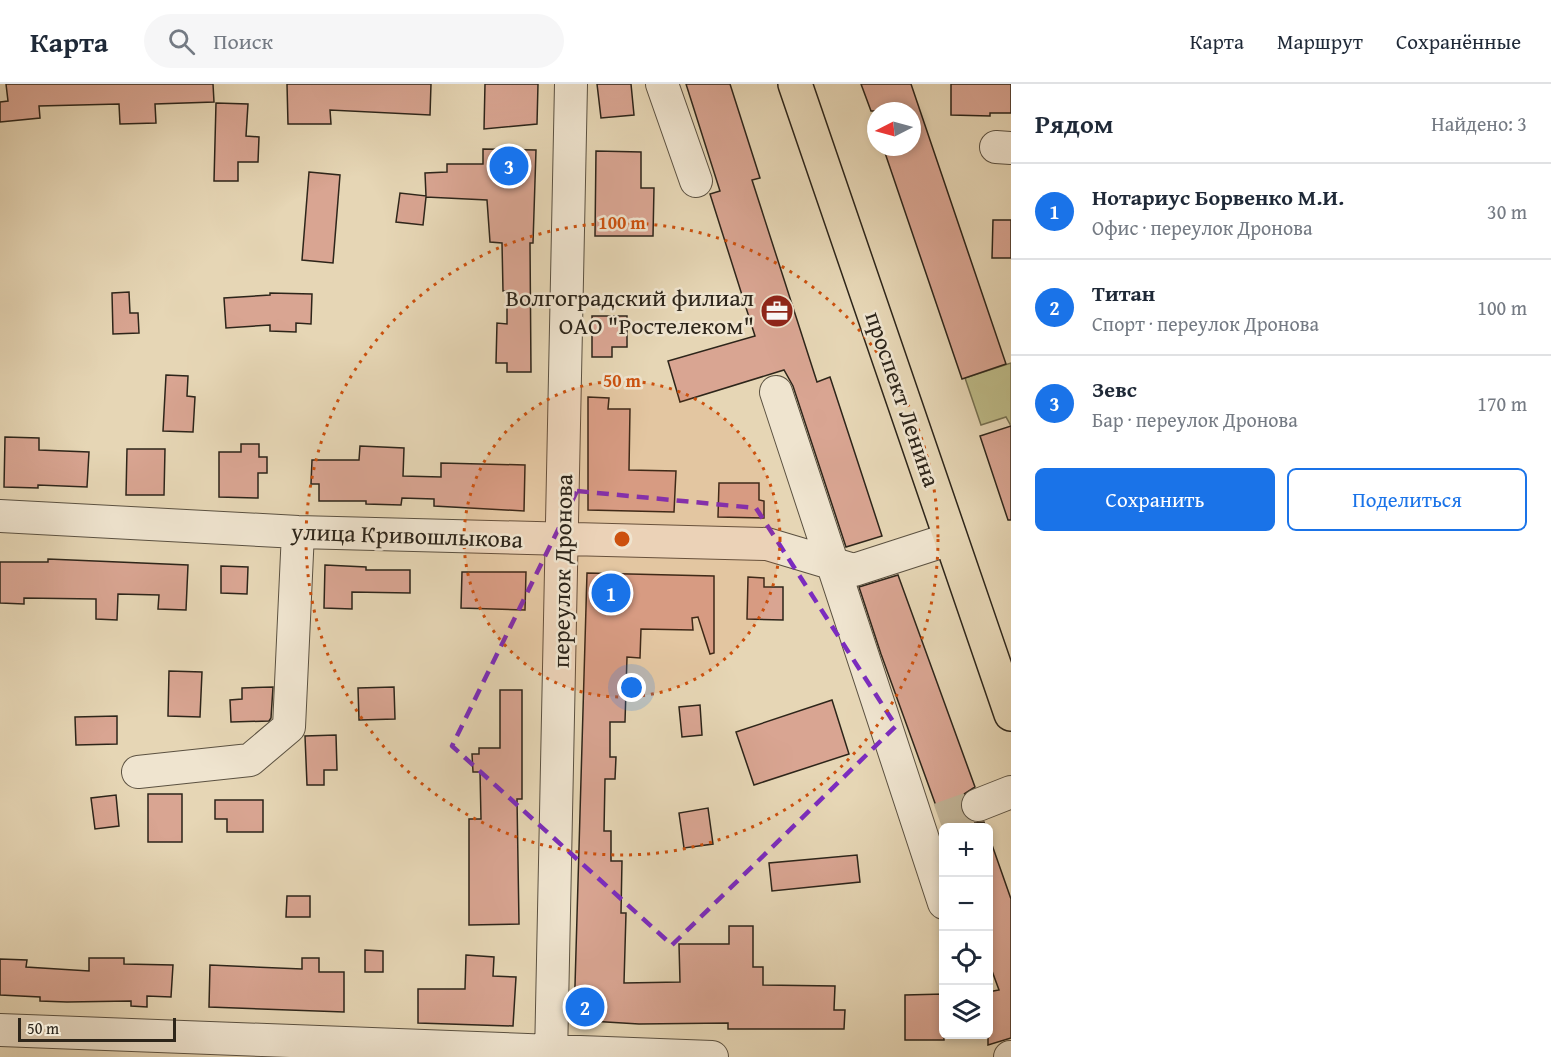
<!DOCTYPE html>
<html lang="ru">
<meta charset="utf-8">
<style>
:root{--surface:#fff;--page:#f6f6f7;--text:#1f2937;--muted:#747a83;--line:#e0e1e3;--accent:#1a73e8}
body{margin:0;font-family:"Gentium Book Plus",serif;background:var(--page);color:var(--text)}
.controls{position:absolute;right:18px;bottom:18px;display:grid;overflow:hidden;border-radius:9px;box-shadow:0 3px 9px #0003}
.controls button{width:54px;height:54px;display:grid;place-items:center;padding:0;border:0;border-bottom:2px solid var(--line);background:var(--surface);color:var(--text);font:30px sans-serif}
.compass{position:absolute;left:867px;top:18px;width:54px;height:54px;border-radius:50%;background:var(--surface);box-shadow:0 3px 9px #0003;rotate:264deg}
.scale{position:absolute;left:18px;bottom:15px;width:158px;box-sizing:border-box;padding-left:6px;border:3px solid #2d251a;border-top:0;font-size:16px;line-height:21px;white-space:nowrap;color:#2d251a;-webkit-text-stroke:4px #efe4cf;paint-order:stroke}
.you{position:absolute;left:632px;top:604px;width:21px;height:21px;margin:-15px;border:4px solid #fff;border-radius:50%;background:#1a73e8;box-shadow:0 0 0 9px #1a73e833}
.badge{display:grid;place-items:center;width:39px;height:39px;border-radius:50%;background:var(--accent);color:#fff;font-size:20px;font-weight:700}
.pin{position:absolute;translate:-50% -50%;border:3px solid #fff;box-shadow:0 2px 6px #0006}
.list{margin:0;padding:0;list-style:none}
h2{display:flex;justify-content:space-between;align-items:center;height:78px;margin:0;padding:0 24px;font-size:26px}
h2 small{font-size:20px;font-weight:400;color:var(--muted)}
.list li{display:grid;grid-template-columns:39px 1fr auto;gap:18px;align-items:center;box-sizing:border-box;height:96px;padding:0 24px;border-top:2px solid var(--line)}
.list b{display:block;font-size:22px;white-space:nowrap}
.list p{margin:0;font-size:20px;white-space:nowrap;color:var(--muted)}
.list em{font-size:20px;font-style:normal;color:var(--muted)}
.actions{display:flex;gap:12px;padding:18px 24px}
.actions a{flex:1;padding:14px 0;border:2px solid var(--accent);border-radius:9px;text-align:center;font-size:21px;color:var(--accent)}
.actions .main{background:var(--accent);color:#fff}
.icon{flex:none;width:33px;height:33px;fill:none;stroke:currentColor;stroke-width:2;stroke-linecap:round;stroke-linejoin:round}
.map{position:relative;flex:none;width:1011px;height:973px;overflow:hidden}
header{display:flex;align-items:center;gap:36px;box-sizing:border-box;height:84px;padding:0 30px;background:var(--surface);border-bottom:2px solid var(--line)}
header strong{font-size:28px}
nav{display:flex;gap:33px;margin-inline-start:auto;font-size:21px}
.search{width:420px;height:54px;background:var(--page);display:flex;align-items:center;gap:15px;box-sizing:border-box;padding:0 21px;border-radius:33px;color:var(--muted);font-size:22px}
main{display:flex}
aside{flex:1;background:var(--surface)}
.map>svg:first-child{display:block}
</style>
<header>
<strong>Карта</strong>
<div class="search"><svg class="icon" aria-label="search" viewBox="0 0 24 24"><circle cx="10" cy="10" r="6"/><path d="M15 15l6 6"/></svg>Поиск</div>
<nav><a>Карта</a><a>Маршрут</a><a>Сохранённые</a></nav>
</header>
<main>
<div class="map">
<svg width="1011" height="973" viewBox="0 0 1011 973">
<rect width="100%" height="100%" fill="#e6d6b5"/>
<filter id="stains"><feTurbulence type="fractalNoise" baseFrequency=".00333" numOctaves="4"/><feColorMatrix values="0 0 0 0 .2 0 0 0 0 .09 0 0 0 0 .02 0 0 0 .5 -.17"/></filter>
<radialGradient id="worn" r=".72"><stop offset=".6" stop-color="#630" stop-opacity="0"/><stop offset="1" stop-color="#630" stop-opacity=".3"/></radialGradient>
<path fill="#bdbb88" stroke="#757051" stroke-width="1.5" d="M1011,279v63l-5,-9 -25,8 -16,-47z"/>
<path fill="#d9a592" stroke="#2d251a" stroke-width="1.5" d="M6,0h207l1,18 -59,2 1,19 -36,1 -1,-20 -80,2 1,12 -40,4v-20l8,-1z
M287,0h144l-1,31 -100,-5 1,14h-43z
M485,0h53l-1,40 -53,5z
M597,0h34l3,31 -33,3z
M686,0h44l30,94 -8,2 65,202 13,-5 52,159 -36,11 -53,-161 -9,-16 -104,32 -12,-41 87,-25 -45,-142 10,-3z
M861,0h50l95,280 -44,15 -79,-232h29v-36h-41z
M951,0h60v29h-21v3l-39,-1z
M216,19l32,1 -2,32 13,1 -1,25h-20v19h-24z
M483,65l53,1 -3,93h-3l1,129h-24v-9h-11l1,-40 10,1v-33h-4l-1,-48 -12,-1 -3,-42 -61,-3 -3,28 -27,-3 4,-29 26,3 -1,-23 22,-1v-8h36z
M596,67l45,1v36h13l-1,48h-58z
M309,88l31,3 -7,88 -31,-3z
M993,136h18v38h-19z
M129,208l1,21h8l1,20 -26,1 -1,-41z
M270,209l42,1 -1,30 -15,-1v9l-26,-1v-6l-44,3 -2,-30 46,-3z
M592,232h35v31h-15v10h-20z
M166,291l22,1 -1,20 8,1 -2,35 -30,-1z
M588,313l21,1 -1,11h22l-1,61 47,1 -2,41 -86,-2z
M1011,342v94h-3l-28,-84z
M5,353l34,1v12l50,2 -2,35 -49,-2v3l-34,-1z
M241,360h18v13h8v16h-9v25l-39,-1v-45h22z
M360,362l44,2 -1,28 38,1v-14l84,2 -1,46 -90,-5v-7l-32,-1 -1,7 -35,-1v-3h-47v-17h-8l1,-24h47z
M127,365h38l-1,46h-38z
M719,399h40v17l5,1v17l-46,-1z
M48,475l140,6 -2,45 -28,-1 1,-14 -41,-1 -1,26 -21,-1v-20l-72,-1v6l-24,-1v-41h48z
M325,481l41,2v3h44v23l-58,-1v17l-28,-1z
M221,482l27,1 -1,27 -26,-1z
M462,488h64l-1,38 -64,-2z
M587,489l127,3v77l-4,1 -12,-37 -6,1 1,12 -52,-1 -1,29 -13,-1 -2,65h-15v35h6l-1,22h-10l-1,52h7v30h11l-1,52h5l-2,70 56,-1 -1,-38h50v-18h24v41h10v18l72,1 -1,24h11l-1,19h-116v-6l-89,1 -65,-4z
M898,491l77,212 -11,7 -4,9 1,8 6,8 8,4 9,-1 2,6h-42l-63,-174 -22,-67z
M748,493l16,1v9h19v33l-36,-1z
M169,587l33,1 -2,45 -32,-1z
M273,603l-2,31 -2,3 -38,1 -1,-22 12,-1v-11z
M394,603l1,32 -36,1 -1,-32z
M500,606h22v109h-5l2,125 -50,1v-106h12l-1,-47h-7l-1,-18h7v-6h21z
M832,616l17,54 -95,31 -18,-53z
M700,621l2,30 -20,2 -3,-30z
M117,632v28l-41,1 -1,-28z
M336,651l1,35h-13v15h-17l-2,-49z
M148,710h34v48h-34z
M116,711l3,31 -24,3 -4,-31z
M215,716h48v32h-36v-13h-12z
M708,724l5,36 -29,4 -5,-35z
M988,758h3l20,57v139l-23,7v-53l11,-2 -11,-30z
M857,771l3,27 -88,9 -3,-28z
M287,812h23v21h-24z
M365,866l18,1v21h-18z
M466,871l28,2 -1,19 23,1 -3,49 -95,-3v-34h47z
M89,874h35v6l49,1 -2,32 -24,-1v11l-16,-1v-5l-64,1 -27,-1v-4l-40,-2v-36l27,1 -1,7 63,4z
M302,874h17v14h25v40l-135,-5 1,-42 92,4z
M944,910v46h-39v-45z"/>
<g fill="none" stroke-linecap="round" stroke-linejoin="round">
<path stroke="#c1b396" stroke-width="32" stroke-dasharray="32 16" stroke-linecap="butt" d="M939,735l39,-14"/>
<g stroke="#5b5141" stroke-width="34">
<path id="minor" d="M662,0l34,97
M996,63l15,1
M776,308l168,511
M0,432l298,16 469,12 87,26 96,-31
M138,688l112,-12 39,-33 9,-195
M978,721l33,-13
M0,946l712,27
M551,973l20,-973
M1010,973h1"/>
</g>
<g stroke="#2d251a" stroke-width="36">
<path id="major" d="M795,0l216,630"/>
</g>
<use href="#minor" stroke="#efe4cf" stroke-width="32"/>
<use href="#major" stroke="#e6d6b5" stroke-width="33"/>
</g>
<path fill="none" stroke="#7b2cbf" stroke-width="4.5" stroke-dasharray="12 8" stroke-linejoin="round" d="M577,407l179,17 140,218 -224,219 -220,-199z"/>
<circle cx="622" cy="455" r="158" fill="#cc510e" fill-opacity=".12"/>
<g fill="none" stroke="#cc510e" stroke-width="3" stroke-dasharray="3 6">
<circle cx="622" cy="455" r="158"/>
<circle cx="622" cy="455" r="316"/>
</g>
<defs>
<g id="office-disc" transform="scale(1.725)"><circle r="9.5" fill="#8f2418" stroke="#efe4cf"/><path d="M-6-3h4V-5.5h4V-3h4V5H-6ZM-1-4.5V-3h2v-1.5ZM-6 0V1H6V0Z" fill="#fff"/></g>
</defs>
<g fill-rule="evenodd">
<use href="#office-disc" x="777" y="227"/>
</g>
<g text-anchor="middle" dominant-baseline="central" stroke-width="5" stroke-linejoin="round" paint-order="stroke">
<g font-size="24" fill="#2d251a" stroke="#efe4cf" text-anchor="end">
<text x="754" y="213">Волгоградский филиал<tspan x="754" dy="28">ОАО "Ростелеком"</tspan></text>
</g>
<g font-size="24" fill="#2d251a" stroke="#efe4cf">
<text transform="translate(903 315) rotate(71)">проспект Ленина</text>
<text transform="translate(407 451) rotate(2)">улица Кривошлыкова</text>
<text transform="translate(562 487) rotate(-89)">переулок Дронова</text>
</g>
</g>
<circle cx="622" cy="455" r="9" fill="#cc510e" stroke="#efe4cf" stroke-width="3"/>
<g font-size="18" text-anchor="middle" font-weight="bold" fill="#cc510e" stroke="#efe4cf" stroke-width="5" stroke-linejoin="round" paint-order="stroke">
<text x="622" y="145">100 m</text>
<text x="622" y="303">50 m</text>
</g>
<rect width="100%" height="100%" filter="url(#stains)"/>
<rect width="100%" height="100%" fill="url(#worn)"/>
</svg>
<div class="controls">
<button>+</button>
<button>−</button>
<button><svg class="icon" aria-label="locate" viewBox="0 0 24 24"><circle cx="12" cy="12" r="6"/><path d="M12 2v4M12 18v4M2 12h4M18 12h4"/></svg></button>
<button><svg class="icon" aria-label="layers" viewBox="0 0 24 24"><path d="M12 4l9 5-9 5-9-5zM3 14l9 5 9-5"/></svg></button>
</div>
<svg class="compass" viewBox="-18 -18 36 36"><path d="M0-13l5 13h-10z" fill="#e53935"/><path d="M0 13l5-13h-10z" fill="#747a83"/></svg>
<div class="scale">50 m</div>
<div class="you"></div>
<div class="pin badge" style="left:611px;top:509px">1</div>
<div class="pin badge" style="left:585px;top:923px">2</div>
<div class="pin badge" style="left:509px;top:82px">3</div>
</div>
<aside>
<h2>Рядом<small>Найдено: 3</small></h2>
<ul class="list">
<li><span class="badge">1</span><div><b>Нотариус Борвенко М.И.</b><p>Офис · переулок Дронова</p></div><em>30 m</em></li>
<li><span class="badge">2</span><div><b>Титан</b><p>Спорт · переулок Дронова</p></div><em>100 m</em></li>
<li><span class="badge">3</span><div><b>Зевс</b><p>Бар · переулок Дронова</p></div><em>170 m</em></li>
</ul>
<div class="actions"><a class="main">Сохранить</a><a>Поделиться</a></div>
</aside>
</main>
